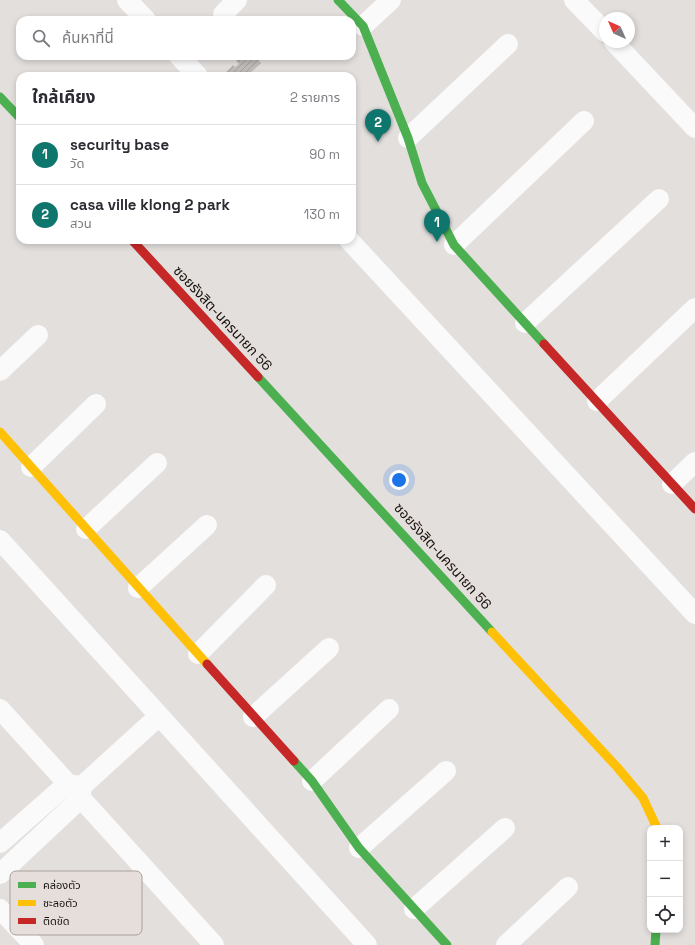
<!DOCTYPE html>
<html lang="th">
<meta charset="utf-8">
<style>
:root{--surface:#fff;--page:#f7f7f7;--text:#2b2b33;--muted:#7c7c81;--line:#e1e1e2;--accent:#0f766e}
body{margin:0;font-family:"Space Grotesk","Noto Sans Thai",sans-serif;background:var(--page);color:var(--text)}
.controls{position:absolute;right:12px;bottom:12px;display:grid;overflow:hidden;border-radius:8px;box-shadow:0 2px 6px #0003}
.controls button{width:36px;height:36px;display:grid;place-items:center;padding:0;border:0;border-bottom:1px solid var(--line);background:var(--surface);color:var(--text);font:20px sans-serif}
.compass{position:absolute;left:599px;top:12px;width:36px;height:36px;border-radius:50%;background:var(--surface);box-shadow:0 2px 6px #0003;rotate:315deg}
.you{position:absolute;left:399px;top:480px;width:14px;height:14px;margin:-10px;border:3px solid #fff;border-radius:50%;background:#1a73e8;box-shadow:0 0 0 6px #1a73e833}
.badge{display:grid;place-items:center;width:26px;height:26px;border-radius:50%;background:var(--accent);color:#fff;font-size:13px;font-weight:700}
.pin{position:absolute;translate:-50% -33px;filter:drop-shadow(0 1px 2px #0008)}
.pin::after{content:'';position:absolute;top:21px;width:14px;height:12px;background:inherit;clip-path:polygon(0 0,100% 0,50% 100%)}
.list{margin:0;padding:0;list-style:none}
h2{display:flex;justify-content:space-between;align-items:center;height:52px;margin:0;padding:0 16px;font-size:17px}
h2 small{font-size:13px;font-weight:400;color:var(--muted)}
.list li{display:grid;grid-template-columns:26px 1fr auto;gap:12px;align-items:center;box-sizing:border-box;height:60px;padding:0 16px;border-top:1px solid var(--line)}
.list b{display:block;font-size:15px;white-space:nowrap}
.list p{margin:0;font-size:13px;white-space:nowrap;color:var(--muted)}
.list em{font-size:13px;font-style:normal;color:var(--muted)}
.icon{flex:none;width:22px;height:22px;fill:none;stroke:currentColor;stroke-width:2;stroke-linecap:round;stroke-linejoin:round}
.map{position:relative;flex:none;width:695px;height:945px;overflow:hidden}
.search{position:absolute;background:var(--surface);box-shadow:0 2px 6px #0003;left:16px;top:16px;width:340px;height:44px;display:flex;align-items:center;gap:10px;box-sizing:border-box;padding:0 14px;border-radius:12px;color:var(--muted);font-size:15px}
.panel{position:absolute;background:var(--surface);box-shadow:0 2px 6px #0003;left:16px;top:72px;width:340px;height:172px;border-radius:12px}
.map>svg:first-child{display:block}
</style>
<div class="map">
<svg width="695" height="945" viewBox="0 0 695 945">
<defs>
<pattern id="building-hatch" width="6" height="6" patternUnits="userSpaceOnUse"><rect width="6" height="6" fill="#c0bdbb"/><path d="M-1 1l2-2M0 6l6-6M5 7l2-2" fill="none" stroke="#a4a1a0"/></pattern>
</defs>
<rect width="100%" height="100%" fill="#e3dfdd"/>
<path fill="url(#building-hatch)" d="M232,56h23l6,7 -14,13h-25l11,-11 2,2 4,-3z"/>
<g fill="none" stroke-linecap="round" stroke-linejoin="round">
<path stroke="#fbfafa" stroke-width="20" d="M127,0l19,20
M574,0l31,32
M223,14l14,-14
M363,26l28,-26
M614,42l81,86
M179,56l19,20
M408,138l100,-94
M349,240l346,374
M454,245l130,-124
M525,323l134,-124
M0,371l38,-36
M597,401l98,-93
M31,467l65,-63
M672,484l23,-22
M86,529l71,-66
M0,540l367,405
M138,588l69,-63
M198,654l68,-69
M0,709l214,236
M253,717l76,-69
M312,781l77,-72
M0,843l67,-59 13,2
M359,848l87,-77
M0,874l80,-75 2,-13 77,-70
M0,909l34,36
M414,909l91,-81
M506,945l62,-58"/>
<path stroke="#4caf50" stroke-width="9" d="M338,0l25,26 45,112 14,45 32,62 90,99
M0,97l20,21
M258,377l234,255
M294,761l18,20 47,67 88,97
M655,945l1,-15"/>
<path stroke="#ffc107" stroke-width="9" d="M0,432l207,232
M492,632l125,135 26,31 14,30"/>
<path stroke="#c62828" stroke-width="9" d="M132,240l126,137
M544,344l151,165
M207,664l87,97"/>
</g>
<g text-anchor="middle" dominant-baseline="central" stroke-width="3" stroke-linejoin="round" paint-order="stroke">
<g font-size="14" fill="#141210" stroke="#e6deda">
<text transform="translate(223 318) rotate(47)">ซอยรังสิต-นครนายก 56</text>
<text transform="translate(443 556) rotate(48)">ซอยรังสิต-นครนายก 56</text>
</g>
</g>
<rect x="10" y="871" width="132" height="64" rx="6" fill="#e6deda" stroke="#a7a19d" stroke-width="1"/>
<rect x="18" y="882" width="18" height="6" fill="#4caf50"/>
<rect x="18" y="900" width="18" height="6" fill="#ffc107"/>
<rect x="18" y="918" width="18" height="6" fill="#c62828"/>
<g font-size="11" fill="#141210">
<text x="43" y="889">คล่องตัว</text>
<text x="43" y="907">ชะลอตัว</text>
<text x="43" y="925">ติดขัด</text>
</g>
</svg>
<div class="controls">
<button>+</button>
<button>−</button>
<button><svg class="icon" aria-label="locate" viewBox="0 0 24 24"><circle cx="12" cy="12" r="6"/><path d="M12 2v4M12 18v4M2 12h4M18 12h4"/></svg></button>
</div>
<svg class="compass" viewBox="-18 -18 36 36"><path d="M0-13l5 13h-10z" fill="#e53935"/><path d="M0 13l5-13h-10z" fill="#7c7c81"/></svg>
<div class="you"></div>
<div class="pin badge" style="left:437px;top:242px">1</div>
<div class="pin badge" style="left:378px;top:142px">2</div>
<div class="search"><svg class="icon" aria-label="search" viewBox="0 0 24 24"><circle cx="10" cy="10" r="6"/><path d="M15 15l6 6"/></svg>ค้นหาที่นี่</div>
<section class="panel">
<h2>ใกล้เคียง<small>2 รายการ</small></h2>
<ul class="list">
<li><span class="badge">1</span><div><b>security base</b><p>วัด</p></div><em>90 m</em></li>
<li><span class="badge">2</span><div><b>casa ville klong 2 park</b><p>สวน</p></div><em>130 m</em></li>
</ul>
</section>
</div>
